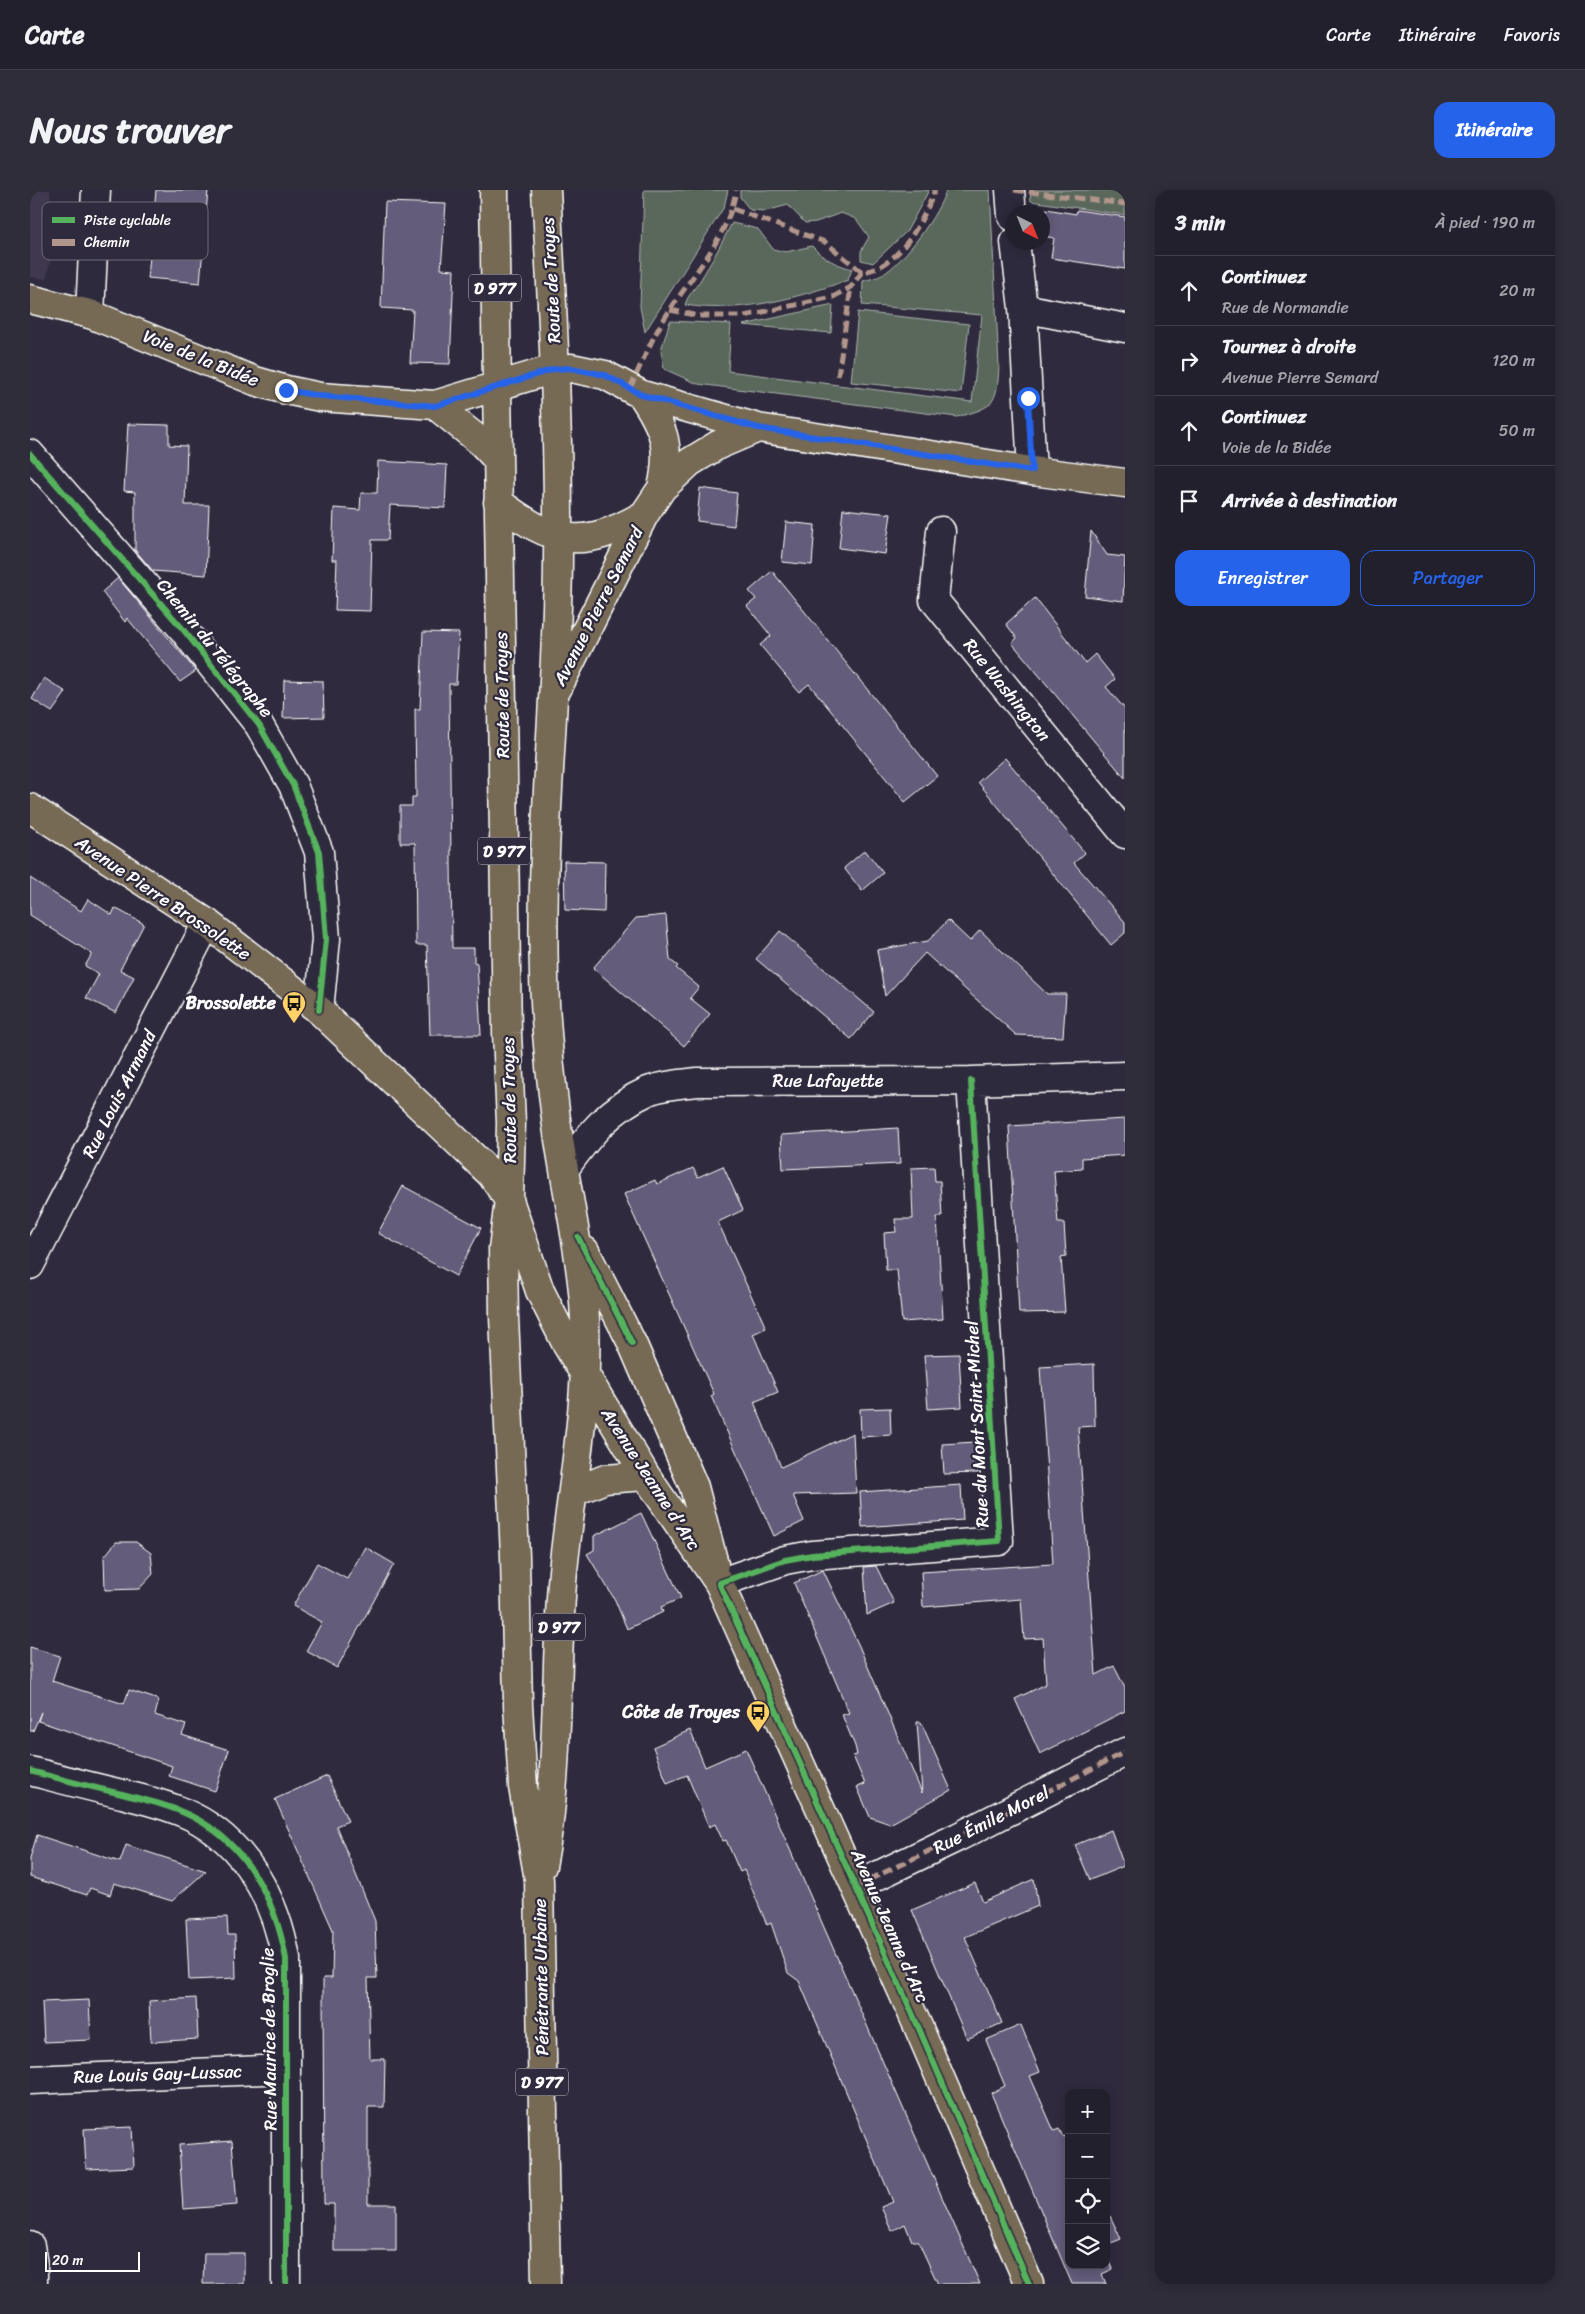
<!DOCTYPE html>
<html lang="fr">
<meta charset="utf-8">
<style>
:root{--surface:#23202e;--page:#2f2d3a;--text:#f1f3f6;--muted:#a3a3aa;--line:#403e4a;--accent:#2563eb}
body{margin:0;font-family:Sriracha,sans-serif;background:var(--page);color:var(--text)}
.controls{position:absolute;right:15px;bottom:15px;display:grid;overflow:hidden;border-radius:10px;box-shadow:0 2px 12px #0003}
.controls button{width:45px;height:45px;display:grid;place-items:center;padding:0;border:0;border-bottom:1px solid var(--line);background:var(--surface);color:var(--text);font:25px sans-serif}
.compass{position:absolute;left:975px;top:15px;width:45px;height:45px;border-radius:50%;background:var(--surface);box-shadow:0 2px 12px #0003;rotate:137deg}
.scale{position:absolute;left:15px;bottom:12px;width:95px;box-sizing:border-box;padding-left:5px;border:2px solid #fff;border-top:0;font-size:14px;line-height:18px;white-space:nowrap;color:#fff;-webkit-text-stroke:4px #2f2a3d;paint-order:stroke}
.stop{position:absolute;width:15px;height:15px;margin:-11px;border:4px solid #2563eb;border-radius:50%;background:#fff}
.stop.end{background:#2563eb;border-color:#fff;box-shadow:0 1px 5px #0008}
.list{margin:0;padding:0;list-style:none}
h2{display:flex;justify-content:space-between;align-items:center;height:65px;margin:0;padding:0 20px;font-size:21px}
h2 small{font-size:16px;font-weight:400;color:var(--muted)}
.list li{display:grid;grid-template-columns:32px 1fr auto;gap:15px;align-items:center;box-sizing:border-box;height:70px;padding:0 20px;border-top:1px solid var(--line)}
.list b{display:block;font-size:19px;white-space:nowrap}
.list p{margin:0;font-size:16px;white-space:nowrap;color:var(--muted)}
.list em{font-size:16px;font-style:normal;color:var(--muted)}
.actions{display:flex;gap:10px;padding:15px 20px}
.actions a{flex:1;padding:11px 0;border:1px solid var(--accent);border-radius:15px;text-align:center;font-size:18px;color:var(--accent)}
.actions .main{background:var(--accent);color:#fff}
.icon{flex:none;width:28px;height:28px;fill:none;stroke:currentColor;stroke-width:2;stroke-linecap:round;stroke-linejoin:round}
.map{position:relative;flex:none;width:1095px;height:2094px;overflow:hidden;border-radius:15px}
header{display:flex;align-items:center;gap:30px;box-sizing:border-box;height:70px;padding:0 25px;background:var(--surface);border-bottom:1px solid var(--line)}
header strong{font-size:24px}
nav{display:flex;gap:28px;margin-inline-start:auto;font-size:18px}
.intro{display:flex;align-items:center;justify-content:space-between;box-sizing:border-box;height:120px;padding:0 30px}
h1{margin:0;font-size:35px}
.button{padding:12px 22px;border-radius:15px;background:var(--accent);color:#fff;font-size:18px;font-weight:700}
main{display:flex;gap:30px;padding:0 30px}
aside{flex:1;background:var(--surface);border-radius:15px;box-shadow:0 2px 12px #0003}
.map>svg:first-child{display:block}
</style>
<header>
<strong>Carte</strong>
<nav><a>Carte</a><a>Itinéraire</a><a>Favoris</a></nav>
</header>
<div class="intro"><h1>Nous trouver</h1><a class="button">Itinéraire</a></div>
<main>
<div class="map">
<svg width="1095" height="2094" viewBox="0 0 1095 2094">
<rect width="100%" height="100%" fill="#2f2a3d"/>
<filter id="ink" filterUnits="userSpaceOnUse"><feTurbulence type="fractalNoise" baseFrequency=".02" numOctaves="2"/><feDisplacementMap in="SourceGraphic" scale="10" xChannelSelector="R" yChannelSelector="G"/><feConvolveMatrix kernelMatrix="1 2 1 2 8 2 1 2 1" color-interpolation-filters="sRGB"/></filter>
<g filter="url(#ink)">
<path fill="#3f394f" d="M0,0h20l4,57 -8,32 -16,-2z"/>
<path fill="#5a675c" stroke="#acb3ae" d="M614,0h84l-4,17 -79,125 -5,-25z
M710,0h189l-22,41 -34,32 -12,-3v-9l8,-14 -13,-18 -15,-6 -25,9 -11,1 -17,-18 -22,6 -16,-1 -10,-13z
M916,0h44l9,176c-2,39 -5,41 -42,51l-259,-33 -34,-15 -3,-19 9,-29 61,3 -3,47 244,31 10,-87 -120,-10 1,-24c6,-2 14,-3 19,-6 22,-13 57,-61 64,-85z
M1000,0h95v25l-94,-14z
M702,33l26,6 15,20 13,3 26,-6c12,13 23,18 40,23l-4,11c-51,18 -108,34 -163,25 3,-11 11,-17 16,-26 12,-19 21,-37 31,-56z
M803,115l-2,28 -88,-8z
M828,122l111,12 -8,69 -110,-11z"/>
<path fill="#635c7a" stroke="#fff" d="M126,0h52l-8,93 -52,-5z
M355,12l61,2 -5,65 13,1 -4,94 -40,-1 3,-53 -32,-2z
M1016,19l30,5 1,-4 48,7v52l-74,-11 3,-20 -12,-2z
M98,234l41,1v20l18,1 -2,59h24l-3,70 -53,-4 -18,-21v-58l-11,-1z
M348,271l69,4 -2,43 -55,-3 -2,35h-16l-2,71 -35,-1 2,-50h-5l2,-52 26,2 1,-17h16z
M670,298l37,5 -3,33 -37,-5z
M813,319l48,5 -6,40 -46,-6z
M756,332l29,3 -3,40 -30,-3z
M1061,341l16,24 18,2 -2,44 -38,-5z
M742,381l165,205 -32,26 -96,-118 -10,8 -39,-47 11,-9 -24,-30 9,-7 -7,-8z
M88,388l78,93 -16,11 -53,-64 -2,4 -23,-30z
M1005,408l50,65 10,-9 20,25 -9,8 19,22v69l-113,-135 5,-5 -11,-14z
M393,442l36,1 -3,51h-7l3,264h22v14l3,1 4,72h-51l-3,-90h-11l-1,-102h-15v-37h12v-9h4l-1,-88h5z
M14,488l22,14 -14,20 -20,-13z
M254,490l39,1 1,36 -41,1z
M975,568l80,95 -11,10 51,59v11l-14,12 -133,-163z
M835,660l18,23 -21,18 -18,-23z
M534,671l41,1 -1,50 -39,-2z
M0,688l51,33 7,-12 24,16 3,-7 29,16 -24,46 14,7 -18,36 -30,-15 13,-24 -14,-8 7,-12 -62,-39z
M636,725l4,45 8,6 -2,2 23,19 -9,11 20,16 -26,32 -91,-78 43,-50z
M918,730l22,21 10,-11 67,64h19l-3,43 -47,-2 -91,-82 -40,43 -8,-46 51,-9z
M750,741l94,81 -23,27 -95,-80z
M1095,929v36l-43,3v11l-28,2 4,52h6l2,33 -5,1 4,55 -46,1 -10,-187z
M868,938l2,36 -117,5 -2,-34z
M693,976l20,44 -25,12 48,106 -13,6 25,58 -24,10 27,65 72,-34 3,60 -63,2 11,26 -30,15 -63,-140 3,-2 -90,-200 31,-14 2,4 36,-16 5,9z
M904,977l1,14h5l2,36h-5l6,102 -41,3 -5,-52h-11l-2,-37 12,-1 -1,-13h18l-2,-51z
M373,996l78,42 -25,48 -78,-43z
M929,1164l3,53 -34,2 -4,-54z
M1064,1174l1,62 -17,1 18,248 18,-9 11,22v23l-85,43 -25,-55 31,-15 -3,-46 -19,1 -3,-40 -98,8 -2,-35 132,-8 -13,-197z
M860,1218l1,27 -30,2 -1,-28z
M946,1252l2,31 -34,1 -2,-30z
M931,1295l2,35 -101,7 -2,-35z
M611,1323l40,85 -20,9 2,5 -36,17 -12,-29 -28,-46 7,-4v-14z
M86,1352h20l15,11 2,21 -14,15 -34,1 -1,-33z
M335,1357l29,17 -57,104 -31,-17 16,-29 -29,-16 24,-43 30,16z
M846,1376l18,37 -27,12 -3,-48z
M793,1380l36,76 63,147 -5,-71h4l30,68 -61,34 -20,-7 -13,-30 8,-3 -12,-28 4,-1 -2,-9 -13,-31 7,-2 -55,-130z
M0,1457l30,9 -8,25 72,23 5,-14 30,10 -4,15 31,10 -4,10 47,15 -14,41 -46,-15 3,-10 -134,-45 3,-9 -8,19h-3z
M660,1540l15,37 41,-18 234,535h-42l-20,-43h-6l-7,-17 -13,7 -11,-24 12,-5 -94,-221 -11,-8 -17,-50 -4,2 -23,-55 -4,2 -14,-32 -3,1 -8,-17 -6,3 -22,-52 -20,8 -14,-36z
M297,1586l21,45 -12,5 39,95 2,57h-9l2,81h15l-1,48h-16v97h28v47h-62v-47h-10l-1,-226h9l1,-48 -58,-131z
M1081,1640l13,36 -34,14 -15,-35z
M7,1645l83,27 6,-17 80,26 -34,30 -58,-18 -4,12 -20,-7 -3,7 -57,-18v-19z
M1004,1689l4,27 -73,31 37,86 -35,16 -55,-129 63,-27 8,19z
M197,1727l1,18h7l1,43 -47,2 -3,-61z
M166,1808l2,41 -47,3 -2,-41z
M59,1810l2,40 -47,2 -2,-40z
M991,1835l19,47 -10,4 24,55 5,-2 4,8 6,-2v130h37v-13l7,17 -11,5 4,10h-34l-81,-191 14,-7 -19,-46z
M102,1937l2,40 -48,2 -2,-40z
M202,1951l5,64 -54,4 -4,-64z
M1080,2026l11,23 -15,6v-27z
M174,2063h40v31h-41z"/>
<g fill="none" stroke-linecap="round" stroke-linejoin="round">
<g stroke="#fff" stroke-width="31">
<path id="minor" d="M980,0l2,26
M985,52l8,66 9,163
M993,118l102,20
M60,124l6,-124
M0,264l152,174 77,97 34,60 26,67 7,87 -7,71
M911,341l-7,69 191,234
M535,978c23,-32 45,-60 83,-77 14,-6 33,-7 49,-9l274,-1 154,-5
M0,1075l177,-342
M689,1393l66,-23 27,-5 187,-14 -28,-460
M0,1581c31,8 61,16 92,23 23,6 47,11 69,22 55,27 85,85 95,143v325
M826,1696l102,-49 167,-85
M0,1890l256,-11
M0,2056l3,19v19"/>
</g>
<g stroke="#fff" stroke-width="31">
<path id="major" d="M464,0l13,843 4,90 -2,77 -6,49 1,68 11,239 3,149 5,82 16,93 7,404
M0,109l60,15 165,67 31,9 34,7 115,8 119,-36 17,-1 34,7 37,20 116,33 274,43 93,12
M612,205c23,34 29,53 20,93
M405,215l46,37 17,18
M468,312c56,42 83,49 146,13
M527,499l87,-174 18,-27 28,-26 28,-17 40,-17
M0,618l177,115 112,87 142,135 30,29 18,26 31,91 27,54 79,131 73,107 198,441 112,260
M555,1061l47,92 62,144 20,77
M543,1302l32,-13 41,-3
M512,1676c19,-96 12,-197 21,-295 9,-89 28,-178 21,-269 -5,-62 -20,-122 -28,-183 -6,-47 -11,-96 -12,-144 -4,-138 13,-275 14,-413 1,-124 -5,-248 -12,-372"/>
</g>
<use href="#minor" stroke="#2f2a3d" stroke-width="28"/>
<use href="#major" stroke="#766a54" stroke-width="28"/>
<path stroke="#b2968c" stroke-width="5" stroke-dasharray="10 5" stroke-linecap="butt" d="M984,0l111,14
M703,19l92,33 37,30c37,-4 61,-51 73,-82
M640,120l29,6h45l89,-19 18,-10 11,-15
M808,186l13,-89
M600,198c10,-21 19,-43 30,-62 25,-44 68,-85 76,-136
M826,1696l102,-49 167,-85"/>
<g stroke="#2f2a3d" stroke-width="9">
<path id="cycleway" d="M0,264l152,174 77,97 34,60 26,67 7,87 -7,71
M941,891l28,460 -187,14 -27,5 -66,23 198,441 112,260
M548,1047l54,106
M0,1581c31,8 61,16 92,23 23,6 47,11 69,22 55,27 85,85 95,143v325"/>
</g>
<use href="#cycleway" stroke="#56b35d" stroke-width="6"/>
</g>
</g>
<g fill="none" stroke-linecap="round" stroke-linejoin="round" filter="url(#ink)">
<path stroke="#2563eb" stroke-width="6" d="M256,200l34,6 115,10 119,-37 17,-1 34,7 37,20 116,33 274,43 -4,-73"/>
</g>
<defs>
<g id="bus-pin" transform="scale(1.25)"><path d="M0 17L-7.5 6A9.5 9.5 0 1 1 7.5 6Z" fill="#ffd166" stroke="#2f2a3d"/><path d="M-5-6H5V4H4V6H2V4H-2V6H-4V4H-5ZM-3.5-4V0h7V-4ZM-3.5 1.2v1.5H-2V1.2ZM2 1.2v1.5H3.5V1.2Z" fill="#111"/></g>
</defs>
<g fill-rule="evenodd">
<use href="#bus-pin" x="264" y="813"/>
<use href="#bus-pin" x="728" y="1522"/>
</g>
<g text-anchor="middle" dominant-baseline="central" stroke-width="4.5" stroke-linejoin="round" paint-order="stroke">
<g fill="#2f2a3d" stroke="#c1bfc5" stroke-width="1">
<rect x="439" y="84.5" width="52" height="27" rx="4"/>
<rect x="448" y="647.5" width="52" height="27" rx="4"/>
<rect x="503" y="1423.5" width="52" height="27" rx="4"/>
<rect x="486" y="1878.5" width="52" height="27" rx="4"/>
</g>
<g font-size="16" font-weight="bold" fill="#fff">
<text x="465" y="98">D 977</text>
<text x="474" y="661">D 977</text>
<text x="529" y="1437">D 977</text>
<text x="512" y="1892">D 977</text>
</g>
<g font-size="18" fill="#fff" stroke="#2f2a3d">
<text transform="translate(521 90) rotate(-93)">Route de Troyes</text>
<text transform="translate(171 168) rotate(22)">Voie de la Bidée</text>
<text transform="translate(568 416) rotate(-63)">Avenue Pierre Semard</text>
<text transform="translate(185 458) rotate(51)">Chemin du Télégraphe</text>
<text transform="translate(977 500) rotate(51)">Rue Washington</text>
<text transform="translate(472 505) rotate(-91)">Route de Troyes</text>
<text transform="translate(133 708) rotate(34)">Avenue Pierre Brossolette</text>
<text x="798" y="891">Rue Lafayette</text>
<text transform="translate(89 904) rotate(-63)">Rue Louis Armand</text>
<text transform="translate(479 910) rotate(-91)">Route de Troyes</text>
<text transform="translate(947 1234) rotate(-93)">Rue du Mont Saint-Michel</text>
<text transform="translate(621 1289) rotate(57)">Avenue Jeanne d'Arc</text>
<text transform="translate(961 1630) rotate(-27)">Rue Émile Morel</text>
<text transform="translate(860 1736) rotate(66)">Avenue Jeanne d'Arc</text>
<text transform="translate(511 1787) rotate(-91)">Pénétrante Urbaine</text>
<text transform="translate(239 1849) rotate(-91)">Rue Maurice de Broglie</text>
<text transform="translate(128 1884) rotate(-2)">Rue Louis Gay-Lussac</text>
</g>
<g font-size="18" font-weight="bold" fill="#fff" stroke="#2f2a3d" text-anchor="end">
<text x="246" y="813">Brossolette</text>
<text x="710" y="1522">Côte de Troyes</text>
</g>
</g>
<rect x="12" y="12" width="166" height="58" rx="8" fill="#2f2a3d" stroke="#6d6a77" stroke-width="1"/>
<rect x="22" y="27" width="23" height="6" fill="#56b35d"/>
<rect x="22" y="49" width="23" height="7" fill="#b2968c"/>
<g font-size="14" fill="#fff">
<text x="54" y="35">Piste cyclable</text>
<text x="54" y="57">Chemin</text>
</g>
</svg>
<div class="controls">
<button>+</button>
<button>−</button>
<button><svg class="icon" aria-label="locate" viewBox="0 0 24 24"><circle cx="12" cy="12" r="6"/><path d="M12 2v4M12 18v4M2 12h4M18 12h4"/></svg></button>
<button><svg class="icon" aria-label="layers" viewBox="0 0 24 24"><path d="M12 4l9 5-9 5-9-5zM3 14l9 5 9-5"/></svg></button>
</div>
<svg class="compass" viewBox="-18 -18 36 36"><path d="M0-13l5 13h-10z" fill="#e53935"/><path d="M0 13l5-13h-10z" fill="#a3a3aa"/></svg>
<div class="scale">20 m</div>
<div class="stop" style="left:998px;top:208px"></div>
<div class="stop end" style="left:256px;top:200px"></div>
</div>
<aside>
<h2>3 min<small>À pied · 190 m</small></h2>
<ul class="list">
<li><svg class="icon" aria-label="ahead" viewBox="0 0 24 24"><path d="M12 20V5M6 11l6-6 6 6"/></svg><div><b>Continuez</b><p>Rue de Normandie</p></div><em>20 m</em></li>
<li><svg class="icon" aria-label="right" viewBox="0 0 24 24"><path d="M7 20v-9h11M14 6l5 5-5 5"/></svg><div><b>Tournez à droite</b><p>Avenue Pierre Semard</p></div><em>120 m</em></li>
<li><svg class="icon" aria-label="ahead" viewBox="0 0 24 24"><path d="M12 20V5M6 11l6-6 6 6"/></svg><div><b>Continuez</b><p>Voie de la Bidée</p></div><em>50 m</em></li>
<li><svg class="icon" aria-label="arrive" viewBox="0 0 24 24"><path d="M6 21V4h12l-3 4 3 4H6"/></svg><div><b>Arrivée à destination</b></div></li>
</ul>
<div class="actions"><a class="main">Enregistrer</a><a>Partager</a></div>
</aside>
</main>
